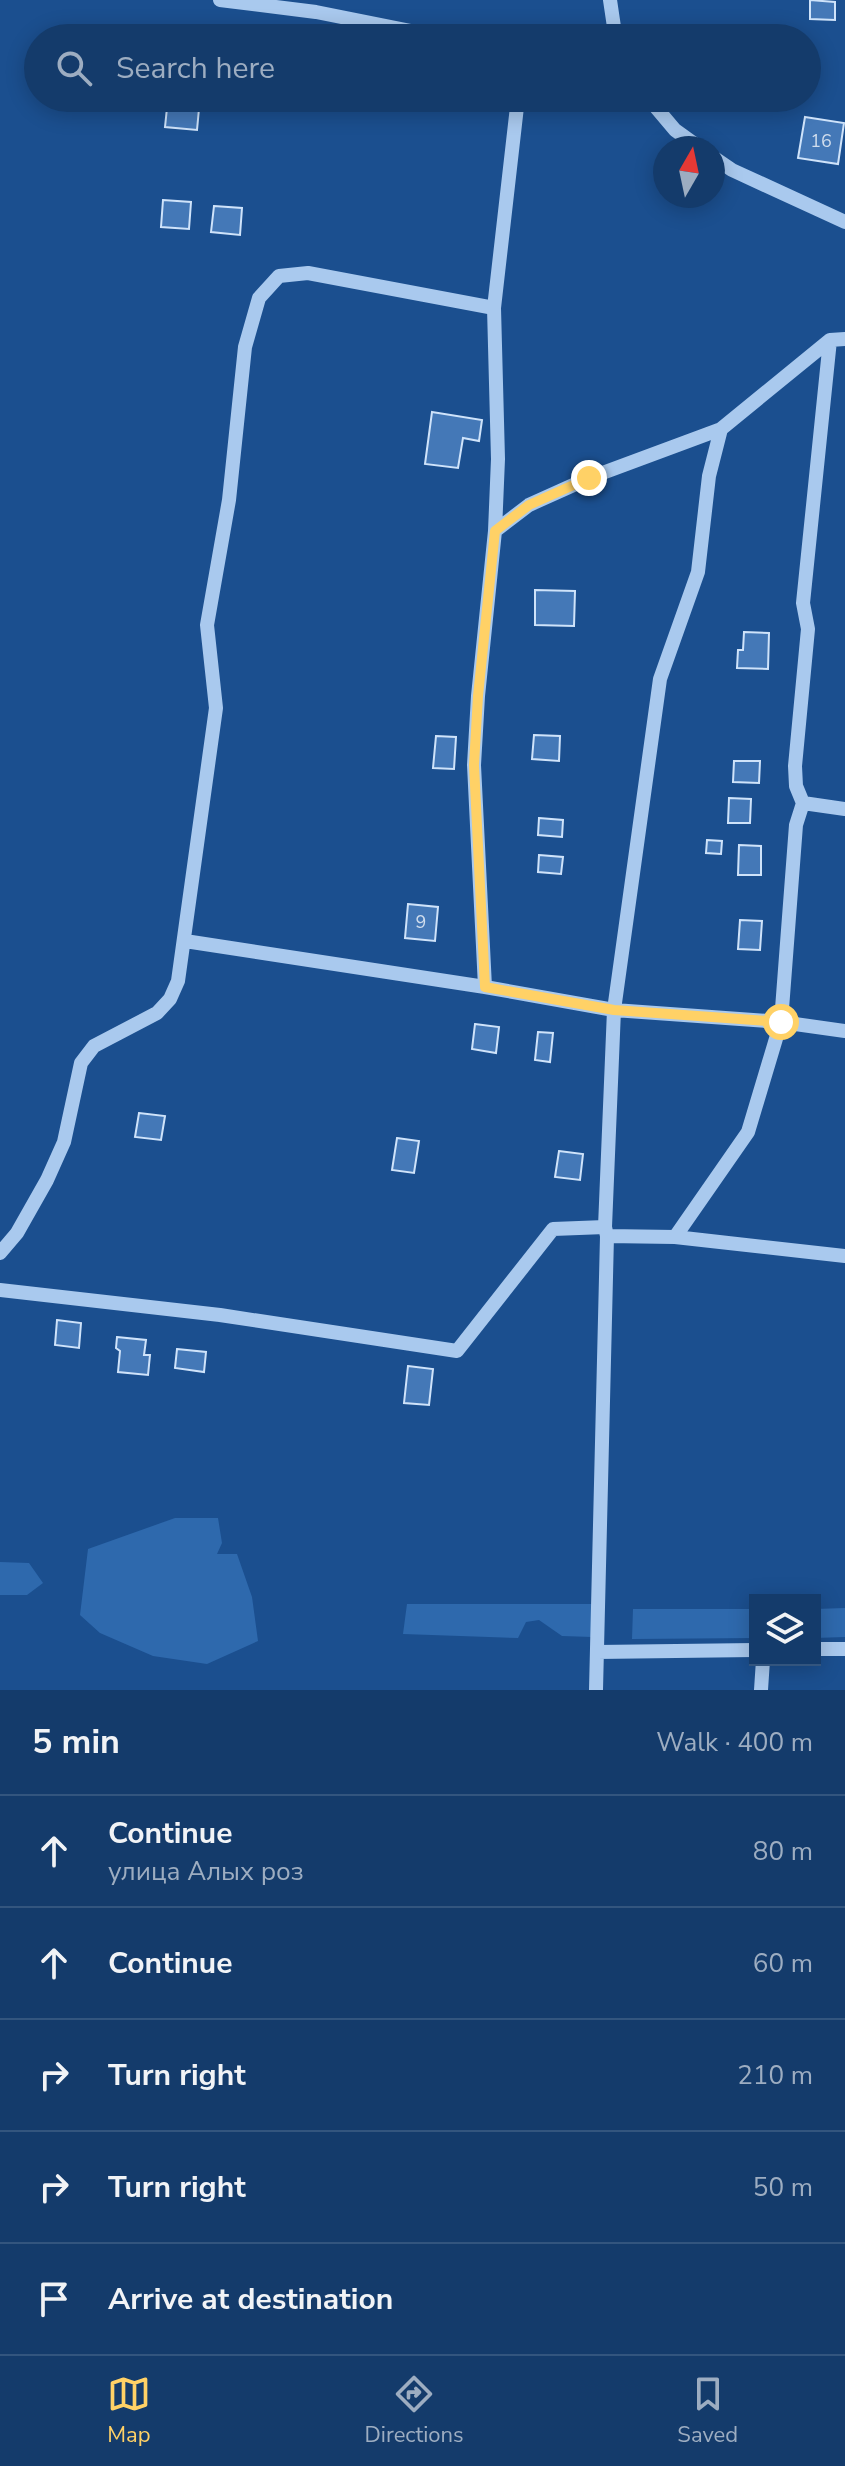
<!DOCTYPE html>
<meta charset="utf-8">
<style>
:root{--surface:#143b6b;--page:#214673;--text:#f1f3f6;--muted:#9dadc1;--line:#33557e;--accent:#ffd166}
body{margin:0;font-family:"Nunito Sans",sans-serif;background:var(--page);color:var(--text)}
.controls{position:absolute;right:24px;bottom:24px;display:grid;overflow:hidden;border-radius:0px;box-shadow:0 4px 20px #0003}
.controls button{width:72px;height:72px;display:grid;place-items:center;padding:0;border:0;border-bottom:2px solid var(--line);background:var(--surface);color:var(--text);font:40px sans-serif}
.compass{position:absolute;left:653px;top:136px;width:72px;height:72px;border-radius:50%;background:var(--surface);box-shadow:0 4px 20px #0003;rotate:9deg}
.stop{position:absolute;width:24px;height:24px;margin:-18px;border:6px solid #ffd166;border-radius:50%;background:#fff}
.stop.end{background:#ffd166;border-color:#fff;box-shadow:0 2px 8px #0008}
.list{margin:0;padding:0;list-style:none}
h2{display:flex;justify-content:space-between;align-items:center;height:104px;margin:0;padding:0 32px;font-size:34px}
h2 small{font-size:26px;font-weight:400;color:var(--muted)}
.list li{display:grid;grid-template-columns:52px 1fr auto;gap:24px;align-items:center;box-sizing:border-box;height:112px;padding:0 32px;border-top:2px solid var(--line)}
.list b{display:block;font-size:30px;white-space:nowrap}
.list p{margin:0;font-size:26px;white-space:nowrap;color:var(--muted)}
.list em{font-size:26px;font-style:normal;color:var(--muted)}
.icon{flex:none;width:44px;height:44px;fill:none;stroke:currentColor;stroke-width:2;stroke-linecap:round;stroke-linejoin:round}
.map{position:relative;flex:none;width:845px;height:1690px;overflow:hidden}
.search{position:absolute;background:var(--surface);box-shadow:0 4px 20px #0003;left:24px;right:24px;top:24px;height:88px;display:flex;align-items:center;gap:20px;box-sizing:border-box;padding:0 28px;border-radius:44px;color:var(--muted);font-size:30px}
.sheet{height:664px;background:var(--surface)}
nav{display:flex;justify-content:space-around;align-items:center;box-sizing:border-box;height:112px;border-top:2px solid var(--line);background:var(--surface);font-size:22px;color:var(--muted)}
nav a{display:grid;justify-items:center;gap:4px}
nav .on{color:var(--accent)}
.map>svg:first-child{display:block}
</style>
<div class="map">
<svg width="845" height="1690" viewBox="0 0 845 1690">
<rect width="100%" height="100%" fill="#1b4f8f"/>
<path fill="#2e69ad" d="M175,1518h43l4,25 -5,11h20l15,43 6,44 -51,23 -54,-8 -53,-23 -20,-18 8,-66z
M0,1562l29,1 14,20 -16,12h-27z
M407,1604h187l-2,33 -30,-1 -23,-16 -13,2 -8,16 -115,-4z
M845,1608v29l-30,1v-29z
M633,1609h122v29l-123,1z"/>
<path fill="#4478b7" stroke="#cfe3fa" stroke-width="2" d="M810,0l25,2v18l-25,-1z
M211,28l26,3 -1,7h-27z
M174,98h26l-3,32 -32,-3 2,-19 6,1z
M805,117l39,6 -6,41 -40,-6z
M163,200l28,2 -2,27 -28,-2z
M214,206l28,2 -2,27 -29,-3z
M432,412l50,8 -3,21 -16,-3 -5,30 -33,-4z
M535,590l40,1 -1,35 -39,-1z
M744,632l25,1 -1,36 -31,-1 1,-18h5z
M534,735l26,1 -1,25 -27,-2z
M436,736l20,1 -2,32 -21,-1z
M734,761h26l-1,22 -26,-1z
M729,798l22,1 -1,24h-22z
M539,818l24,2 -1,17 -24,-2z
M707,840l15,1 -1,13 -15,-1z
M739,845l22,1v29h-23z
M539,855l24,2 -2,17 -23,-2z
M408,904l30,3 -3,34 -30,-3z
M740,920l22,1 -2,29 -22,-1z
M475,1024l24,3 -3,26 -24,-4z
M538,1032l15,1 -3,29 -15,-2z
M139,1113l26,3 -4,24 -26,-3z
M397,1138l22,3 -5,32 -22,-3z
M559,1151l24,3 -3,26 -25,-3z
M57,1320l24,3 -2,25 -24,-3z
M117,1337l29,3 -2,15h6l-2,20 -30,-3 2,-21 -4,-3z
M177,1349l29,3 -2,20 -29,-4z
M408,1366l25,3 -4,36 -25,-2z"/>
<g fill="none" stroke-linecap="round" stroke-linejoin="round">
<path stroke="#a9c9ee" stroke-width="14" d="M220,0l96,12 130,26
M610,0l4,27 5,11
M648,98l27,32 25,18
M713,157l19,13 113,52
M845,339l-15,1 -109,89 -12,47 -11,96 -38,107 -46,331 -9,217 2,9 68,1 170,19
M495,531l34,-26 60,-27 132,-49
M803,803l42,6
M185,941l300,46 129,23 167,12 64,9
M485,987l-11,-222 4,-69 17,-165 3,-72 -4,-151 24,-210
M675,1237l73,-105 33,-110 15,-197 7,-22 -7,-17 -1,-20 13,-137 -5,-26 27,-263
M0,1253l17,-20 30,-53 17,-38 17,-79 13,-17 63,-33 13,-14 8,-18 38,-273 -9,-83 22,-125 16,-153 14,-49 20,-22 29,-3 186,35
M0,1290l220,25 237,36 96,-122 52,-2
M815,1649h30
M597,1652l158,-2
M596,1690l11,-454
M761,1690l2,-30"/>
</g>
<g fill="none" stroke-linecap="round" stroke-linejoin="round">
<path stroke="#ffd166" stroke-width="10" d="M589,478l-60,27 -34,26 -17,165 -4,69 11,222 129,23 167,12"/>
</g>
<g text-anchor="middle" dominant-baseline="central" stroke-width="6" stroke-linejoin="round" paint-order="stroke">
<g font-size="18" fill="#d0dded">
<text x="821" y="141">16</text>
<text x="421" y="922">9</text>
</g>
</g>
</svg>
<div class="controls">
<button><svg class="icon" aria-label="layers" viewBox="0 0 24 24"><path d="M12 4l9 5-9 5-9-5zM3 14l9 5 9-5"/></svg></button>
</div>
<svg class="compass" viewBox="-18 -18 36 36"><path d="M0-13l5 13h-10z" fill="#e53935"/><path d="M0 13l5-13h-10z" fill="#9dadc1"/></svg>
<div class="stop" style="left:781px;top:1022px"></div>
<div class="stop end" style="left:589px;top:478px"></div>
<div class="search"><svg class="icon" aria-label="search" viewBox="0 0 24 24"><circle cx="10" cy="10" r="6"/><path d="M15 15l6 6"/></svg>Search here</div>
</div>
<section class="sheet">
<h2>5 min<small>Walk · 400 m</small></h2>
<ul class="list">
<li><svg class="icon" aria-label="ahead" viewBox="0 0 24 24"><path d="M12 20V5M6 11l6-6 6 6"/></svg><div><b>Continue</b><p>улица Алых роз</p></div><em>80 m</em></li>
<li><svg class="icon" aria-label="ahead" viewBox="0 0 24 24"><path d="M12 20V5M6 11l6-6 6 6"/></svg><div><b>Continue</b></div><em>60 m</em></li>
<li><svg class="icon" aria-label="right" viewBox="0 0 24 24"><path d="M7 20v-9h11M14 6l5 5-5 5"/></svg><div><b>Turn right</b></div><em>210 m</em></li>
<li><svg class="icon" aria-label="right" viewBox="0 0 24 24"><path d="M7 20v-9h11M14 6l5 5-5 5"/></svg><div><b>Turn right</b></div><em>50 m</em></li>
<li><svg class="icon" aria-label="arrive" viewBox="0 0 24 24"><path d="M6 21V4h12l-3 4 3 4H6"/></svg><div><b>Arrive at destination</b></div></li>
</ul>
</section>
<nav>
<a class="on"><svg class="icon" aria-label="map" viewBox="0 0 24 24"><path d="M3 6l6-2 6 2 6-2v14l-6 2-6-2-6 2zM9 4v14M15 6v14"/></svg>Map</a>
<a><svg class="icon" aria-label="directions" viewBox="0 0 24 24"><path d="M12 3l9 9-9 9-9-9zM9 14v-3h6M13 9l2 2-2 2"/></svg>Directions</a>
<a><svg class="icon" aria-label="saved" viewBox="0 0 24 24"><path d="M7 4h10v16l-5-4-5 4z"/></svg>Saved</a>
</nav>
